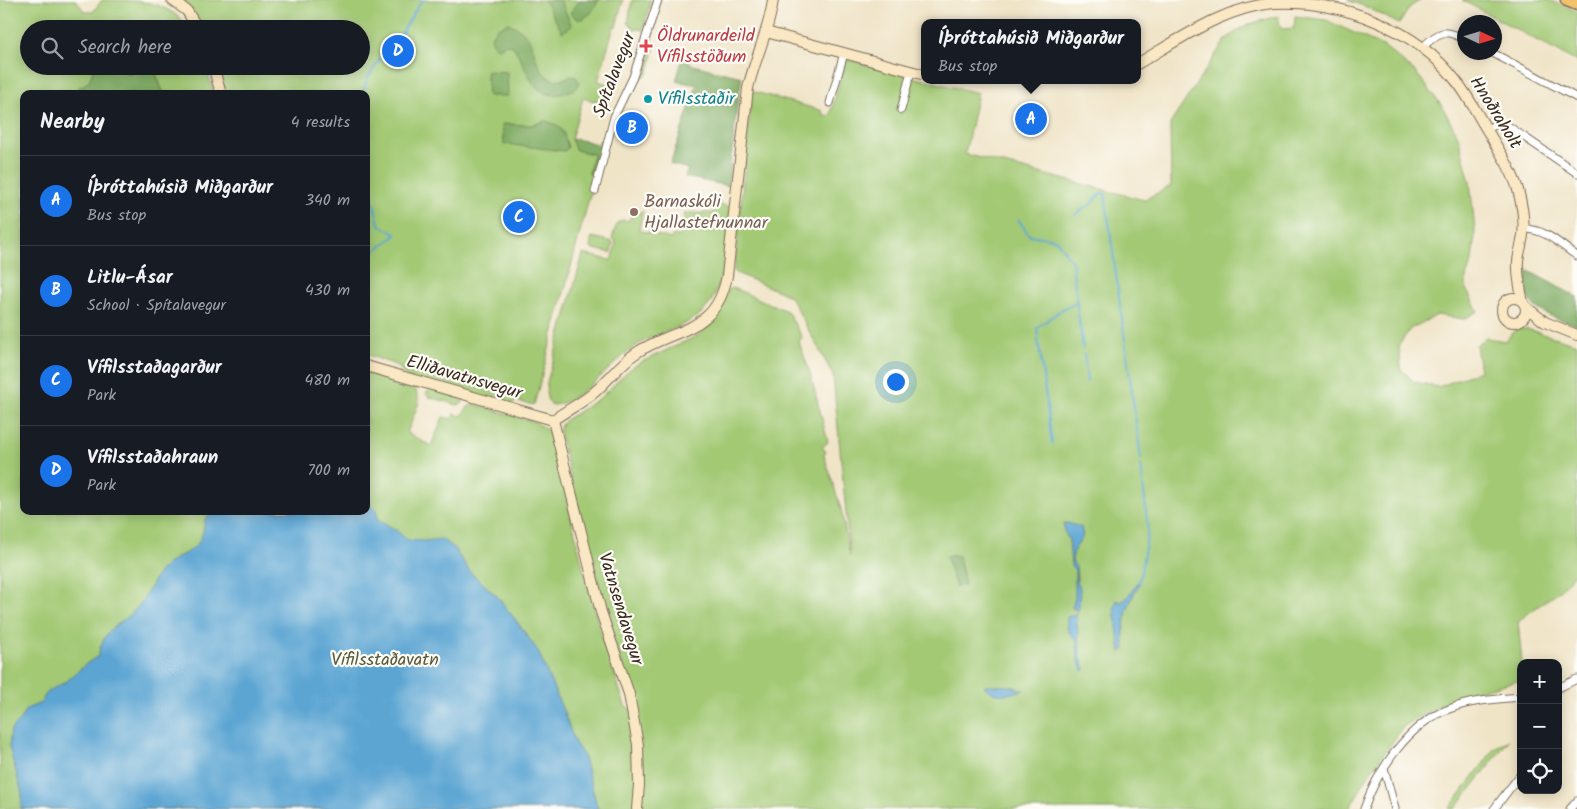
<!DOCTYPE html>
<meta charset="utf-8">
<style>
:root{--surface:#171b24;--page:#20242c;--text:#f1f3f6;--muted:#9ea1a6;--line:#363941;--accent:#1a73e8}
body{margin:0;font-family:Kalam,sans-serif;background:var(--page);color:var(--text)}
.controls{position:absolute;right:15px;bottom:15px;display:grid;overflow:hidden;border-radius:10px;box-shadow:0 2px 12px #0003}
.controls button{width:45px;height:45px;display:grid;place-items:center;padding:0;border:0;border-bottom:1px solid var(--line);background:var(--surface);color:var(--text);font:25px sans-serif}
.compass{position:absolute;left:1457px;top:15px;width:45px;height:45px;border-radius:50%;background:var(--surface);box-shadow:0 2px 12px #0003;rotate:94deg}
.you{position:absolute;left:895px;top:381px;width:18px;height:18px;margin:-12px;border:4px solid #fff;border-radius:50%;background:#1a73e8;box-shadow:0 0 0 8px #1a73e833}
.badge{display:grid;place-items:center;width:32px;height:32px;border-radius:50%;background:var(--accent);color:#fff;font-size:16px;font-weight:700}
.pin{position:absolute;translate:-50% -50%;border:2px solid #fff;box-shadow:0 1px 5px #0006}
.popup{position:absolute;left:921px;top:19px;width:220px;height:65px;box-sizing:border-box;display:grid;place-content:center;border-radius:10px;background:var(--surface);filter:drop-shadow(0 1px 4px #0005);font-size:16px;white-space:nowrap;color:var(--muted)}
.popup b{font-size:19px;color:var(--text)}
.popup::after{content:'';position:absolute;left:50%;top:100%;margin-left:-10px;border:10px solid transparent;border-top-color:var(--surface)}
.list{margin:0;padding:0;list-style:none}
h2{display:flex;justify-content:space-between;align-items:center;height:65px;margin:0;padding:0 20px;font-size:21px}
h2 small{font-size:16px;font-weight:400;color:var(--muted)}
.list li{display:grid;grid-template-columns:32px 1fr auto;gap:15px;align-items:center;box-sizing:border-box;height:90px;padding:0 20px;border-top:1px solid var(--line)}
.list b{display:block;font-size:19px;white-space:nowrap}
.list p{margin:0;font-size:16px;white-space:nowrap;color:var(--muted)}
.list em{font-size:16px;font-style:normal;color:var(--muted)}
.icon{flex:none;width:28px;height:28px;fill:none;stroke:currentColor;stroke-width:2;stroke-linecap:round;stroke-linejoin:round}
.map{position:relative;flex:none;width:1577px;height:809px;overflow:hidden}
.search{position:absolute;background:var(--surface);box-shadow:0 2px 12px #0003;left:20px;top:20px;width:350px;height:55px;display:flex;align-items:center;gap:12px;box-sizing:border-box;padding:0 18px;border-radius:28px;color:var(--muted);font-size:19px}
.panel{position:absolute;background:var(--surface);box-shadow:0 2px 12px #0003;left:20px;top:90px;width:350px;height:425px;border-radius:10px}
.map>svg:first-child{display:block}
</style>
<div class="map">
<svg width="1577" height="809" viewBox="0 0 1577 809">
<rect width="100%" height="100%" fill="#fdfcf7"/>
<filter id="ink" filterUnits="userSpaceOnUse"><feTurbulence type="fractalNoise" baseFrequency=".02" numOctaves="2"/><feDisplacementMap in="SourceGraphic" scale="10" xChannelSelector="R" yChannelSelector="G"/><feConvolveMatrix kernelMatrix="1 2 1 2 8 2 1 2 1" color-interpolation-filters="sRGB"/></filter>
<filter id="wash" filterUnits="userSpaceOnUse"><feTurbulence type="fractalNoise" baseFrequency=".0096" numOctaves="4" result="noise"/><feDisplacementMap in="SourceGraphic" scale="20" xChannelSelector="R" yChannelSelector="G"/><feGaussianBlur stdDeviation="1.12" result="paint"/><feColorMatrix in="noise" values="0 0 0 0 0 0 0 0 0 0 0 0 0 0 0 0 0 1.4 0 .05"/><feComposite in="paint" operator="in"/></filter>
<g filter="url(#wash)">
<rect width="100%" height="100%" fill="#f0e4c7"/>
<path fill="#a3c974" stroke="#6f7a49" d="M0,0h76l9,12h8l9,-12c37,0 66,0 88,29h-161v37h65c-3,12 -4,17 -16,22l2,6h-56v60l-3,6 3,2v349h342v-138l49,14 4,15 -12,31 24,13 12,-29 9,2 2,-5 7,2 7,-9 5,-3 62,18 13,9 5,8 31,133 16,58 25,76 12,7 -28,-87 -50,-194 2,-7 3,-4 36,-23 28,-27 11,-8 60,-28 10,-9 11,-15 8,-21 5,-2 54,23 15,26 -3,5 11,31 18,69 -6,6 4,3 -2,4 17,54 9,47 -17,-181 -43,-79 -56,-24 18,-181 71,20 -1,3 8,2 16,-57 49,14 83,20 -13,61 179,46 27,-14 -1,-62 56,-85 20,-14 32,-9 3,13 13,-1 1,-12 31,4 59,27 32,27 25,32 16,30 12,46 5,49 -3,30 -6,16v12l12,22 -14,8 -27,-4 -27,14 -11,16 2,24 13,13 24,5 42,-16 -4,-26 10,-7 20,3 10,-12h11l50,15v227l-18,20 -41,30 4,42h-1v17l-62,16 -55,30 -36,50 -19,33h-1349z
M181,0h442l-7,27 -2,-1 -16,55 10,3 -5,19 -20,-5 -12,41 5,11 17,4 -4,20 6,2 -61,229 -19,-4 -5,6 -103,-29 -9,-12 -32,-12v-260h-141l-7,-28h143v-37h-159l-13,-21z
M632,0h19l-8,30 -10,-2 -2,-3 -3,-2z
M1347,0h74l-11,7 -11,17 -32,-17z
M1462,0h86l29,11v51z
M650,45l4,2v4l-6,23 -5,3 -4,-2v-4l7,-8 1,-10 -2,-3 1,-4z
M122,66h84l8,28h-50l-9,-22 -9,-3 -20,4z
M715,203l16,4c-4,30 -4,66 -19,93 -16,28 -53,30 -78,47 -20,14 -57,59 -83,58 -6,-6 -5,-16 -4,-23l36,-128 27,6 3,-2 3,-17 -4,-2 5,-16 6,-3 5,1 3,-5 12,-5 -4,19 32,9 2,-4 5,1 4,-2 2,-6 -2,-1 3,-14h28z
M592,237l21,5 -2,11 -21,-5z
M431,389l31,10 1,4 -5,2 -29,-8 -3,-4z
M1509,740l-54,69h-6l46,-61z"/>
<path fill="#82ad66" stroke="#5e6c42" d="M544,0h16l12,26 -10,6z
M580,0h19l-8,13 -8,6h-6l-7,-6z
M508,23c7,3 14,7 19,13 12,19 9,55 44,40l5,1 3,6 -2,5c-44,22 -46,-15 -64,-42l-6,-2 -9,4 -4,-2 -3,-9 5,-8z
M685,50l6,3 -2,8 4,4 49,12 -5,29 -9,80 -43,-9 3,-8 -18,-5 27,-79 -21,-4z
M94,66h28l5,7 19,-4 9,3 9,22h-84l-2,-6c12,-5 13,-10 16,-22z
M486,71l21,1 1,24h-20z
M544,121c19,4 18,8 24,26l-3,4 -61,-7 -2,-20 30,1z
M571,139l16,2 15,5 -7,30 -6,-2 4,-20 -17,-4z
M1527,270l50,27v28c-16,-6 -46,-12 -50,-31 -1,-8 0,-17 0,-24z
M946,556h13l6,29 -9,2z"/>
<path fill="#5ba5d3" stroke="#4b6878" d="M366,501l11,10v9l18,9 12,11 16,1 18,-2 12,8 18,26 27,24 20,26 20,28 27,64 10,28 8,12 15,54h-577l1,-15 -13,-47 2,-18 9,-9 6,-11 15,-6 6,-11 20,-11 19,-17 12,-8c6,-32 26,-31 42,-52 8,-11 13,-26 23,-36 21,-20 39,-12 42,-49l9,-8h152z
M1067,523l14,4 2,9 -9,14 -2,11 4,6 1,15 3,6 -1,20 -3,6 5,45 4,9 -1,3h-2l-4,-12 -1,-17c-8,-12 -11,-8 -10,-25l9,-3 1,-5h-4l-1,-2 3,-10v-27l-4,-4 -2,-26 -5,-9v-7z
M1138,582l2,1c-13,22 -19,40 -15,66l-4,3 -7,-43 3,-9 4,2 6,-4z
M991,685l18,1 15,4c-14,4 -29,9 -40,-4z"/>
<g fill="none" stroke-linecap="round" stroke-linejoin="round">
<path stroke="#5ba5d3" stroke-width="2" d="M362,94l6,-16 12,-19 23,-28 17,-28 5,-3
M366,155v1
M366,174l13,50c5,6 14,6 17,11l-30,22
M1075,215l17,-12 9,-10 4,1 36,265
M1018,219l11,16 26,4 4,4 13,19 4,33
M1076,299l7,49
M1038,336l-1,-8 24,-18 16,-8
M1038,339l14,104
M1084,354l3,28
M1139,583l9,-53 -7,-65"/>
</g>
</g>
<g filter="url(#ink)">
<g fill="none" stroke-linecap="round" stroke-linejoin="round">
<g stroke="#7a6b59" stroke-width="9">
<path id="street" d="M1423,47c15,-15 21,-19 41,-8
M1491,52l86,46
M830,103l14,-50
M901,110l10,-39
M1486,129l12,-5 10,2 69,47
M595,191l19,-74 19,-40 25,-77
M1524,229c22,0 35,15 53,27
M1558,688l19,-9
M1384,768l11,41
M1364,809c13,-38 45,-86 85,-100 23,-9 48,-10 72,-12
M1494,809l27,-35
M1570,809l7,-8"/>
</g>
<g stroke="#7a6b59" stroke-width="12">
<path id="secondary" d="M172,0l15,11 11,18
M766,32l159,43
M1137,64c42,-24 87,-57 137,-61 68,-3 142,25 183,79 12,15 20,32 30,48 11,19 25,39 31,60 4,15 7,30 5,45 -1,9 -4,17 -5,26 -1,14 2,27 5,41
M213,66l8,28
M1502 310a12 12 0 1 1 24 0a12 12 0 1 1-24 0Z
M1526,307l19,15 32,13
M366,366l187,54
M553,420c14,-10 31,-18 44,-30 13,-12 24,-27 39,-37 39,-26 80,-19 91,-77l21,-188c7,-30 21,-57 25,-88
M553,420l48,192 28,82 9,51 1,40 -2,24"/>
</g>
<g stroke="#7a6b59" stroke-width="15">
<path id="highway" d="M1567,0l10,4"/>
</g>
<use href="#street" stroke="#fff" stroke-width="7"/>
<use href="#secondary" stroke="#fae7c3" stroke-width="10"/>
<use href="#highway" stroke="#f2c36a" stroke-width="12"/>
</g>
</g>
<path fill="#e0444e" stroke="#fdfcf7" stroke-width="2" d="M643.5 38.5h5v5h5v5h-5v5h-5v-5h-5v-5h5z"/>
<circle fill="#0f9aa8" stroke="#fdfcf7" stroke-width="2" cx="648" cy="99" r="5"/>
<circle fill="#8d6e63" stroke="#fdfcf7" stroke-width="2" cx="634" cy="212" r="5"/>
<g text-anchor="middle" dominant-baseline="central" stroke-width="4.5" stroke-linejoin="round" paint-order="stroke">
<g font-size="18" fill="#be3a42" stroke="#fdfcf7" text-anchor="start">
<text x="657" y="36">Öldrunardeild<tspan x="657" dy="21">Vífilsstöðum</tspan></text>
</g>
<g font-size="18" fill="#3b2a1e" stroke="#fdfcf7">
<text transform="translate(615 75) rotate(-69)">Spítalavegur</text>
<text transform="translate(1495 113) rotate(58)">Hnoðraholt</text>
<text transform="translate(464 378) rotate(16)">Elliðavatnsvegur</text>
<text transform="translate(620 609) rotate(73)">Vatnsendavegur</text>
</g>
<g font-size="18" fill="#0d838f" stroke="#fdfcf7" text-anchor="start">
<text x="658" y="99">Vífilsstaðir</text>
</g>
<g font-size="18" fill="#785e54" stroke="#fdfcf7" text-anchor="start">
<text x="644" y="202">Barnaskóli<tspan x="644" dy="21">Hjallastefnunnar</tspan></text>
</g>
<g font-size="18" fill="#5a5a38" stroke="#fdfcf7">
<text x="385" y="660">Vífilsstaðavatn</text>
</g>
</g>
</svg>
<div class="controls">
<button>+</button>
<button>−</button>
<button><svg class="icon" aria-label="locate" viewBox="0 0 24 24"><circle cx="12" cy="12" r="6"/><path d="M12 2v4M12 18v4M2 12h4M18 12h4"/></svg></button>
</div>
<svg class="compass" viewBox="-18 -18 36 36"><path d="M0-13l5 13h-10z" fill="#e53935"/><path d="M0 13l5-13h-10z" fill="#9ea1a6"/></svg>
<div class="you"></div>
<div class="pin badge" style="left:1031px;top:119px">A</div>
<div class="popup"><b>Íþróttahúsið Miðgarður</b>Bus stop</div>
<div class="pin badge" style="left:632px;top:128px">B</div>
<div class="pin badge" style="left:519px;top:217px">C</div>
<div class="pin badge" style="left:398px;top:51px">D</div>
<div class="search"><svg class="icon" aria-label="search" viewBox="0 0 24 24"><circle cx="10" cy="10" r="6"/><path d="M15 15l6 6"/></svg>Search here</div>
<section class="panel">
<h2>Nearby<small>4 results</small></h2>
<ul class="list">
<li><span class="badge">A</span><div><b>Íþróttahúsið Miðgarður</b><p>Bus stop</p></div><em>340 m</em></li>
<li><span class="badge">B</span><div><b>Litlu-Ásar</b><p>School · Spítalavegur</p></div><em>430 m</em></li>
<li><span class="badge">C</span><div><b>Vífilsstaðagarður</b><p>Park</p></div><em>480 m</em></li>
<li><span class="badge">D</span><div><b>Vífilsstaðahraun</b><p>Park</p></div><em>700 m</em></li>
</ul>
</section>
</div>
